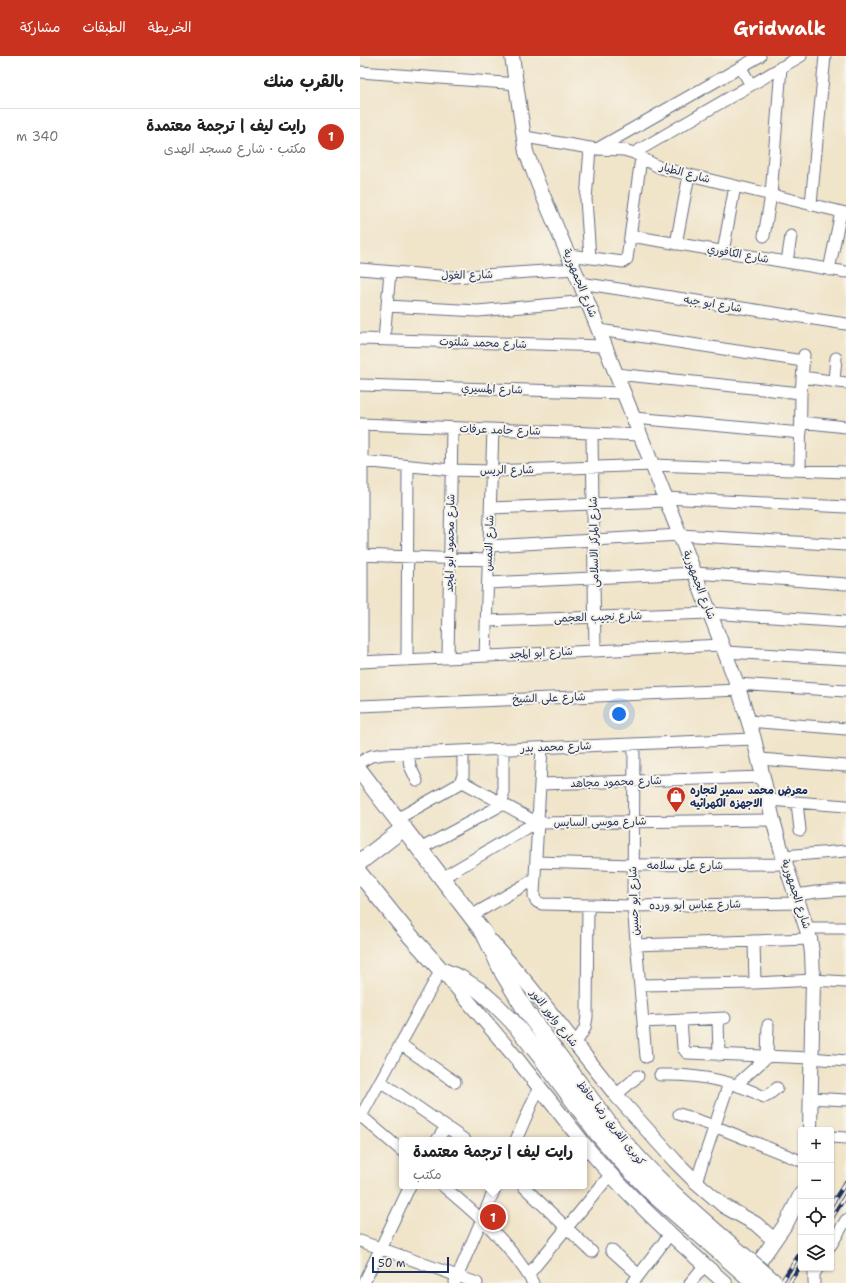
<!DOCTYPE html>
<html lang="ar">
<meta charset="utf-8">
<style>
:root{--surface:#fff;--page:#f6f6f6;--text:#202124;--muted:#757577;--line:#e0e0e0;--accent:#c8321e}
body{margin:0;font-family:"Shantell Sans","Playpen Sans Arabic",sans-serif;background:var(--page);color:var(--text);direction:rtl}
.controls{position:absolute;right:12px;bottom:12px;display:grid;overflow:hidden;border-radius:4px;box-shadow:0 1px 3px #0004}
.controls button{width:36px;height:36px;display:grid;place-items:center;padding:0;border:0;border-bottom:1px solid var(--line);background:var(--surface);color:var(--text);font:20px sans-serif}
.scale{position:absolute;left:12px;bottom:10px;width:77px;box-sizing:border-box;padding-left:4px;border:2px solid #1b2f5e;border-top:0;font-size:11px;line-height:14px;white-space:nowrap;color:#1b2f5e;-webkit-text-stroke:3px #f7f3e8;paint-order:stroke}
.you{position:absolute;left:259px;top:658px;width:14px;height:14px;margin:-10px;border:3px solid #fff;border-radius:50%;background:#1a73e8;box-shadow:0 0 0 6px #1a73e833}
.badge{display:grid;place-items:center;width:26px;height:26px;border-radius:50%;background:var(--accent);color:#fff;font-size:13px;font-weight:700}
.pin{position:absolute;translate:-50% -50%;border:2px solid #fff;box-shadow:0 1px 4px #0006}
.popup{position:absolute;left:39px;top:1081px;width:188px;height:52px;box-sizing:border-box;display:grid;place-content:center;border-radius:4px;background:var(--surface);filter:drop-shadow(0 1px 3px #0005);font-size:13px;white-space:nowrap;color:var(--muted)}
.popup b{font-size:15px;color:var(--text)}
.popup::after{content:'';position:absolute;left:50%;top:100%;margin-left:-8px;border:8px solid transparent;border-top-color:var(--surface)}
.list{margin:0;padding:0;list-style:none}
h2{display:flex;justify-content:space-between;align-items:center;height:52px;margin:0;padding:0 16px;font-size:17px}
h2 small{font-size:13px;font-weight:400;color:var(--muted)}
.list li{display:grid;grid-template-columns:26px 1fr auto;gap:12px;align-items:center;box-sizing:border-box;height:56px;padding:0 16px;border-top:1px solid var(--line)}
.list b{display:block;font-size:15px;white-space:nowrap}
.list p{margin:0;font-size:13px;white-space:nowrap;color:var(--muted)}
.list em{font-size:13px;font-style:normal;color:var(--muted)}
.icon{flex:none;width:22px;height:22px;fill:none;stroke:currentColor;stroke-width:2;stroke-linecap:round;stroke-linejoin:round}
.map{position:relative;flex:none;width:486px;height:1227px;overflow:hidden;direction:ltr}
header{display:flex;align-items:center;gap:24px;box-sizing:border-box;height:56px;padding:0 20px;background:var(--accent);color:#fff}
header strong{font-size:19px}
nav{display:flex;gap:22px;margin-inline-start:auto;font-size:14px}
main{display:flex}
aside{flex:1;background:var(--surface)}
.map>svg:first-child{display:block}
</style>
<header>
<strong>Gridwalk</strong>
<nav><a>الخريطة</a><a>الطبقات</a><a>مشاركة</a></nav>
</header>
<main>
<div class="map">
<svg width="486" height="1227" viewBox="0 0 486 1227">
<rect width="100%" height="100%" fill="#f7f3e8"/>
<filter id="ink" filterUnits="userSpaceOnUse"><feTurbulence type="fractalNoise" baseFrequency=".025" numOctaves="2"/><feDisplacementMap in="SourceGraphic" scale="8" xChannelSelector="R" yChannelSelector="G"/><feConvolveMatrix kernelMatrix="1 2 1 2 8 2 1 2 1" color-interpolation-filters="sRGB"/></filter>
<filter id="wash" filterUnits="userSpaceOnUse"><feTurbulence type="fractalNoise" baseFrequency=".012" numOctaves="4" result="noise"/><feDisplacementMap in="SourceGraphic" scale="16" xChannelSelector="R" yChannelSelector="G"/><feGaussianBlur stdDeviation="0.9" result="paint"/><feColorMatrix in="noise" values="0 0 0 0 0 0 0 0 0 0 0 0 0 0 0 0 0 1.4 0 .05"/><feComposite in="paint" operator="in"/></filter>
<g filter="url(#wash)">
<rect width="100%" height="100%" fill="#f0e4c9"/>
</g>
<g filter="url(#ink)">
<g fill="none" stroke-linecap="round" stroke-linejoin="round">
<g stroke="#666e83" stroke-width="13">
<path id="minor" d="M381,12l10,17
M0,16l157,12
M165,81l71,12 28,1 10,3 17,10 10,5 185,45
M237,93l163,-93
M274,97l167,-97
M451,148l14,-148
M271,180l215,36
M404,180l7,-41 10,-128
M316,188l13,-69
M363,196l12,-66
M209,199l54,7 4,-3 14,-101
M230,202l-4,-59 4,-50
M427,206l4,-26
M0,213l92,8 123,-8
M469,214l12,-58
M220,227l266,41
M27,250l91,5 109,-10
M239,274l204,31
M0,283l245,7
M24,283l6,-67
M256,318l185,19
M442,321l44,6
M474,325l2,-23
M0,329l264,8
M274,362l167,15
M441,366l45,5
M0,368l281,11
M232,378l3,217
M2,405l89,9 41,1 160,-6 194,7
M440,414l1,-77 3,-38
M305,442l181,9
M131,452l176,-7
M129,490l191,-11 166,10
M0,499l129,5
M128,527l207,-10 151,11
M127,565l223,-8 136,9
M365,596l121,7
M125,600l8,-226
M88,602l4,-230
M47,604l1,-194
M0,606l362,-17
M2,606v-238
M377,628l109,7
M0,650l379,-16
M389,665l97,8
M274,688l-1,162 13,151
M182,692l-8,146c0,6 3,9 9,10l90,2 166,-3
M48,697l2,13 7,15
M400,703l86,7
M0,706l11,-6 13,-2 370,-15
M101,725l77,42
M180,728l224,-7
M409,744l77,6
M437,747l3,27
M37,763l62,-35 4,-8v-25
M60,793l76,-41 5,-5 2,-5v-49
M423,800l63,-5
M176,806l97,3 153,-1
M82,822l84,-50 12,-5 235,-3
M436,839l20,-3 30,-2
M111,860l64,-37
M447,872h39
M394,885l1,42
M276,889l174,-6
M280,929l115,-2 58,-3 33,2
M358,963l1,36
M321,964l2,28 4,5 124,5 35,3
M283,966l82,-4
M40,988l55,38
M215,989l10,-17 2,-11 1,-112
M300,1019c36,-1 72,5 104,22l3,-1 10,-8
M20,1025l85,59
M376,1029l31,-28 1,-32
M256,1039l22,-19
M450,1042l36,2
M319,1058l35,12 87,35
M1,1060l41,35
M0,1062l81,-148
M471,1081l15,1
M77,1084l9,-13
M156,1084l23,-53
M336,1126l33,-99
M83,1130c36,30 66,56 90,97
M163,1130l69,66
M0,1185l117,42
M471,1189l15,-25
M251,1194l28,25
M168,1219l83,-101
M95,1226l41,-96
M4,1227l46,-97
M273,1227l37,-49
M330,1227l15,-18
M454,1227v-9l4,-6"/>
</g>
<g stroke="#666e83" stroke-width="16">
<path id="tertiary" d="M152,0l14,96 13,34 41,97 100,252 57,149 17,55 19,81 10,36 27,83 2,14 1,27 -3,150
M132,886l39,46 85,107 59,66 21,21 28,24 32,18 18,16
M82,914l75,89 64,81
M224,1088c42,51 91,95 141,139
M391,1218l36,-52 14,-28"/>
</g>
<g stroke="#666e83" stroke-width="18">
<path id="secondary" d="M0,715l124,162 19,40 23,38 84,114
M0,806l44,-34
M0,818l46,57 35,39 19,8 19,12 17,15 16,16 28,35 58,78"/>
</g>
<use href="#minor" stroke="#fff" stroke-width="11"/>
<use href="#tertiary" stroke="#fff" stroke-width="14"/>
<use href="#secondary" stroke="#fff" stroke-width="16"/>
<g stroke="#1b2f5e" stroke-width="4.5">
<path id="rail" d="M471,1149l15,-23
M471,1163l15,-24
M421,1227l20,-31
M429,1227l12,-18"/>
</g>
<use href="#rail" stroke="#f7f3e8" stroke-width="3" stroke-dasharray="9" stroke-linecap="butt"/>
<g stroke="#666e83" stroke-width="18" stroke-linecap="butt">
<path id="secondary-bridge" d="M250,1069c47,60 108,108 165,158
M238,1078l27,31 29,30 101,88"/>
</g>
<use href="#secondary-bridge" stroke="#fff" stroke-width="16"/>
</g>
</g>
<defs>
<g id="shop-pin" transform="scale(1)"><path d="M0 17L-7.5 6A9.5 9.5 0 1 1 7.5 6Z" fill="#c8321e" stroke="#f7f3e8"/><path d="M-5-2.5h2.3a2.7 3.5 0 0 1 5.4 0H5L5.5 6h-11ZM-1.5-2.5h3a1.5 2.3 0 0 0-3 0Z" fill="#fff"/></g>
</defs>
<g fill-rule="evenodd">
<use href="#shop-pin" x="316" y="740"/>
</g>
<g text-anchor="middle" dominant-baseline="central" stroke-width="4" stroke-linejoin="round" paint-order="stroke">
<g font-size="11" fill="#1b2f5e" stroke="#f7f3e8">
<text transform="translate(325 117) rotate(15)">شارع الطيار</text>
<text transform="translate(378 198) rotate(10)">شارع الكافوري</text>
<text transform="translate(107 219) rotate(-1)">شارع الغول</text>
<text transform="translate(220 227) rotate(68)">شارع الجمهورية</text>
<text transform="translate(353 248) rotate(9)">شارع ابو جبه</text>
<text transform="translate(123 287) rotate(2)">شارع محمد شلتوت</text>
<text transform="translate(132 333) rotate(2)">شارع المسيري</text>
<text transform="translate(140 374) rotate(2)">شارع حامد عرفات</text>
<text transform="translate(147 414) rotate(-1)">شارع الريس</text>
<text transform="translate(234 486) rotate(-91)">شارع المركز الاسلامى</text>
<text transform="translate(90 487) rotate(-89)">شارع محمود ابو المجد</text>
<text transform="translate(129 487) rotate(-88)">شارع النمس</text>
<text transform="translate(339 529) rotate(69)">شارع الجمهورية</text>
<text transform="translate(238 561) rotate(-2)">شارع نجيب العجمى</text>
<text transform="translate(181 597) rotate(-3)">شارع ابو المجد</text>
<text transform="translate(189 642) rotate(-2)">شارع على الشيخ</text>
<text transform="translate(196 691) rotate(-2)">شارع محمد بدر</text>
<text transform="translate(256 726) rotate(-2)">شارع محمود مجاهد</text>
<text transform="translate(240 766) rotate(-1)">شارع موسى السايس</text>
<text x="325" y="809">شارع على سلامه</text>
<text transform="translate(436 838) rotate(72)">شارع الجمهورية</text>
<text transform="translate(274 845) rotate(-92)">شارع ابو حسين</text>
<text transform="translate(335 849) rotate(-1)">شارع عباس ابو ورده</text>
<text transform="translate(194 962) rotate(52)">شارع وابور النور</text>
<text transform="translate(251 1067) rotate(52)">كوبرى الفريق رضا حافظ</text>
</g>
<g font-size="11" font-weight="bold" fill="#1b2f5e" stroke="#f7f3e8" text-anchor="start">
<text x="330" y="734">معرض محمد سمير لتجاره<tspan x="330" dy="13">الاجهزه الكهرائيه</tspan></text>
</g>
</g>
</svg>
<div class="controls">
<button>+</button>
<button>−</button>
<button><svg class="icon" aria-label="locate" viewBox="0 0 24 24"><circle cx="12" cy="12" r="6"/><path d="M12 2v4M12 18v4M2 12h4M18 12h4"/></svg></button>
<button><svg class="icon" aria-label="layers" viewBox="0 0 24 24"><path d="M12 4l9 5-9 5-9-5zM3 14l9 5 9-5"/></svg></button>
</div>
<div class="scale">50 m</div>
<div class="you"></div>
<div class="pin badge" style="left:133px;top:1161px">1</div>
<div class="popup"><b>رايت ليف | ترجمة معتمدة</b>مكتب</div>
</div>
<aside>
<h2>بالقرب منك<small></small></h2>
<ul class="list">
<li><span class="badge">1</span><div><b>رايت ليف | ترجمة معتمدة</b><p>مكتب · شارع مسجد الهدى</p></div><em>340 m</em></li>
</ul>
</aside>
</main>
